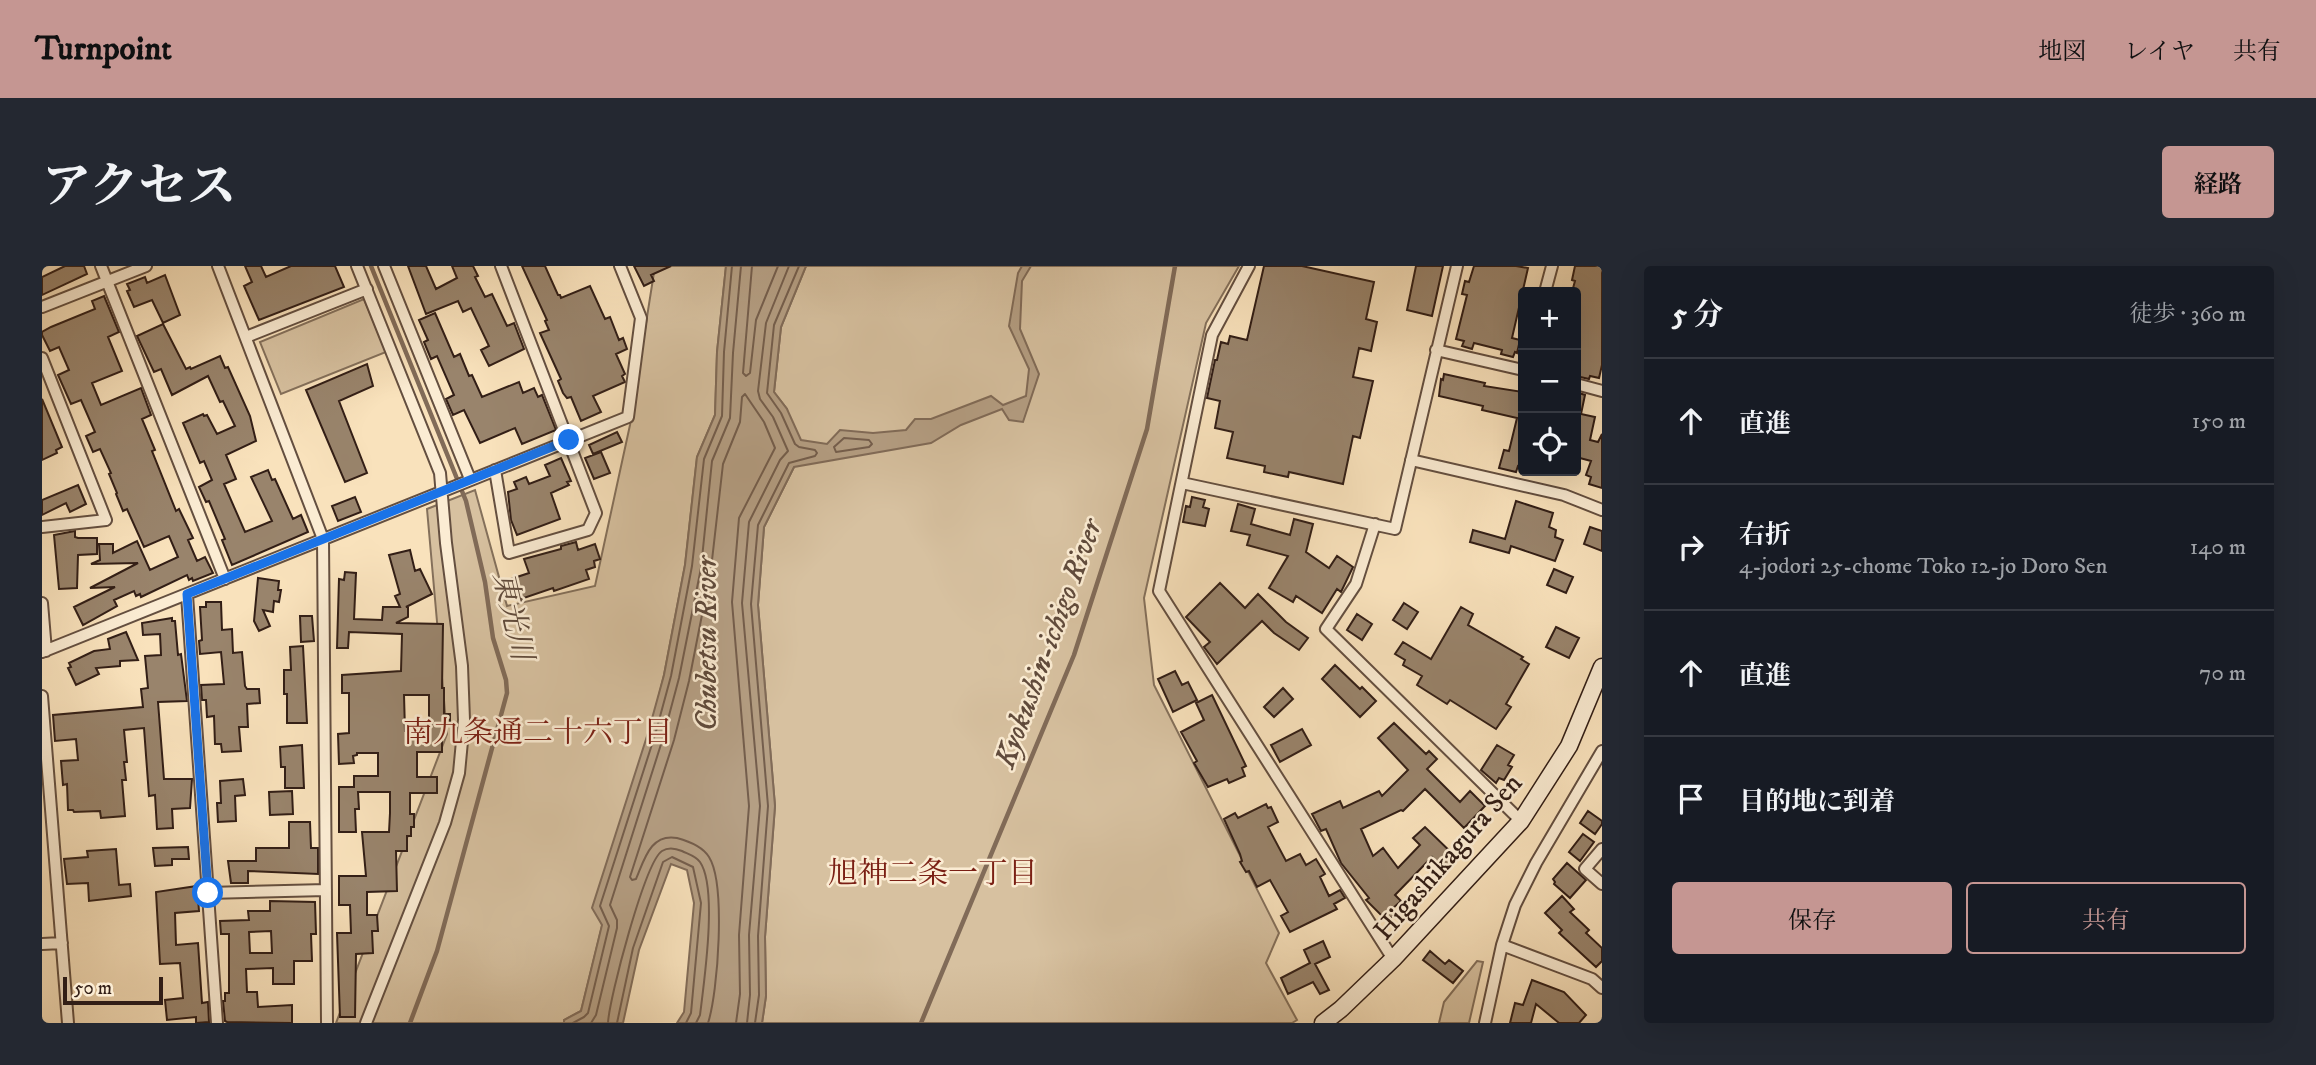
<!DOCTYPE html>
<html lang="ja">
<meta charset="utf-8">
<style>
:root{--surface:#171b24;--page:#242831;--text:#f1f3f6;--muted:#9ea1a6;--line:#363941;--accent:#c59692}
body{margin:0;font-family:"IM FELL DW Pica","Noto Serif JP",serif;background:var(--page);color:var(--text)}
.controls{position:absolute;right:21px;top:21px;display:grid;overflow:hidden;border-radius:7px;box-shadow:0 7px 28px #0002}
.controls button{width:63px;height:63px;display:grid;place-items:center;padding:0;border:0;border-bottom:2px solid var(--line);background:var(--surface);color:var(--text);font:35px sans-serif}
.scale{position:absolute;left:21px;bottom:18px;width:100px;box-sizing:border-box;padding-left:7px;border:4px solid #321e16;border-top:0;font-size:19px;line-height:24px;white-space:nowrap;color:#321e16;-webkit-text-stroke:5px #fbecd3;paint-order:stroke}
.stop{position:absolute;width:21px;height:21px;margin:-16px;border:5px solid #1a73e8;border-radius:50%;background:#fff}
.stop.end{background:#1a73e8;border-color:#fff;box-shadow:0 2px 7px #0008}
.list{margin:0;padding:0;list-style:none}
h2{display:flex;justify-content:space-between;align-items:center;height:91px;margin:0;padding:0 28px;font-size:30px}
h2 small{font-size:23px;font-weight:400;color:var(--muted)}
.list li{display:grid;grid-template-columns:46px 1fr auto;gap:21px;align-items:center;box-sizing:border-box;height:126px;padding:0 28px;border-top:2px solid var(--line)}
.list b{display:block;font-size:26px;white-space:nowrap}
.list p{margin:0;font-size:23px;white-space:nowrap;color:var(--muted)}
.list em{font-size:23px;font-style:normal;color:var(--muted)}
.actions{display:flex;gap:14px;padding:21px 28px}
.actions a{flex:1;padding:16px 0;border:2px solid var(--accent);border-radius:7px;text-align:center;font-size:24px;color:var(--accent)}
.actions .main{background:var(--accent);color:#111}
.icon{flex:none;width:38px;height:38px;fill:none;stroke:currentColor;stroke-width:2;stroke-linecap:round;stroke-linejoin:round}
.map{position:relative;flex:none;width:1560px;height:757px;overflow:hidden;border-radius:7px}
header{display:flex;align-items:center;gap:42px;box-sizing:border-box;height:98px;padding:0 35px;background:var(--accent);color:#111}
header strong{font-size:33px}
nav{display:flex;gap:38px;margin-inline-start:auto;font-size:24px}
.intro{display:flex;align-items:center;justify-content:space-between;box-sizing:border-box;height:168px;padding:0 42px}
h1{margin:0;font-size:49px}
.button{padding:18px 32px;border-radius:7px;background:var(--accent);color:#111;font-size:24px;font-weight:700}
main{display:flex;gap:42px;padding:0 42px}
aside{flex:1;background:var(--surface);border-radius:7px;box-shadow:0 7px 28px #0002}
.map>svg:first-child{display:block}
</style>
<header>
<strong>Turnpoint</strong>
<nav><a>地図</a><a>レイヤ</a><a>共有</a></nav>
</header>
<div class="intro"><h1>アクセス</h1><a class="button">経路</a></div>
<main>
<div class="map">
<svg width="1560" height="757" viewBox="0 0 1560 757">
<rect width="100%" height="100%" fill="#f9e2bc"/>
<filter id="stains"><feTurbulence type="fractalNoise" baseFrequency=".00286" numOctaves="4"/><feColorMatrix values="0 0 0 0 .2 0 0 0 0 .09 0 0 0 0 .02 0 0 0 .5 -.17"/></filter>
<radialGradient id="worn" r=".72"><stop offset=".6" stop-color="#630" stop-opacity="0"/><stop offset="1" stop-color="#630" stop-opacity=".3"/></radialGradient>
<path fill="#d7c1a0" stroke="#84705b" stroke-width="2" d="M613,0h71l-9,86 -2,63 -18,42 -12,108 -21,110 -83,336 -17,9v3h-228l111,-289 -20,-225 48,-19 32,116 88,-20 35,-161z
M764,0h433l-33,57 -62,275 10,87 125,248 -13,30 31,57 -5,3h-530l4,-27 -1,-59 10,-131 -17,-201 6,-78 30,-60 -7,-58 -13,-17 7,-65z
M322,33l22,53 -105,42 -21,-52z
M1435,695l6,1 -14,61h-30l5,-21z"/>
<path fill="#b59f84" stroke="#816b58" stroke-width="2" d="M684,0h80l-25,61 -7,65 13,17 14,31 26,4 13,-14 33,3 33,-3 9,-11h16l60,-23 12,9 23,-9 3,-27 -20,-43 9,-53 4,-7h9l-9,15 -2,48 19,45 -16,48 -14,-2 -7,-11 -41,16 -30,18 -137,24 -30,60 -6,78 17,201 -10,131 1,59 -4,27h-85l7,-11 10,-109 -7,-33 -16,-6 -32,86 -16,73h-59v-3l17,-9 21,-86 -10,-17 56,-175 16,-58 21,-110 12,-108 18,-42 2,-63z"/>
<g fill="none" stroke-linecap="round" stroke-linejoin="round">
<path stroke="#745e4d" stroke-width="2" d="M710,0l-9,107 3,3 4,-3 6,-53 22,-54
M802,172l25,2 3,4 -3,3 -33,5 -2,-5z
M531,757l11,-6 4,-4 21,-87 -9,-20 55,-171 16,-59 21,-110 12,-107 18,-43 2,-64 8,-86
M549,757l5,-8 21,-87v-8l-7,-15 53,-167 16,-60 22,-110 11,-107 18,-43 3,-65 8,-87
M566,757c1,-24 37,-161 54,-172 6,-4 13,-3 20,0 6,3 14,5 18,11 18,26 4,120 0,153l-4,8
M575,757l16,-75 30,-86 9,-5 21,10 8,36 -10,110 -5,10
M666,757c10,-30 18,-139 1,-166 -6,-10 -21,-16 -32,-19 -27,-5 -33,23 -41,41l-4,1 -2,-3 44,-137 15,-59 22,-112 12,-105 17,-42 2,-25 3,-3 19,28 11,26 -36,70 -7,84 17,204 -10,129 1,59 -4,29
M705,757l3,-28 -1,-60 11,-129 -18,-203 7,-81 31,-62 8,-9 -15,-34 -13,-18 -2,-8 8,-68 23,-57
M713,757l4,-28 -1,-59 10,-130 -17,-202 7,-79 31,-62 26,-7 2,-3 -2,-3 -16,-3 -4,-3 -14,-31 -14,-20 7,-68 25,-59"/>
<path stroke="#816b58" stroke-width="4.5" d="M329,0l95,235 19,81 8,56 13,42 1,13 -70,258 -27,72
M879,757l153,-368 73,-226 28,-163"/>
</g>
<path fill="#99846c" stroke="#321e16" stroke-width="2" fill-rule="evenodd" d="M23,0h19l3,8 -45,21v-18z
M203,0h16l5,11 25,-11h44l9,21 -85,33 -15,-34 8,-4z
M366,0h18l10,23 21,-11 -5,-12h21l5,10 -3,1 10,20 7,-3 15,32 7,-3 10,26 -35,17 -8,-16 8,-4 -18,-38 -8,4 -5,-11 -32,13z
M480,0h23l13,29h2l1,3 29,-12 15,33 5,-2 9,23 4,-2 4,11 -11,5 9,20 -3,2 3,6 -32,14 8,16 -20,9 -10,-24 -4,1 -4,-5 -5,-12 3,-2 -21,-46 9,-3 -4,-9 2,-1z
M592,0h37l-20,9 3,6 -10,5z
M1222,0h38l72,16 -8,37 11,3 -6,29 -12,-3 -6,29 20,4 -13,57 -7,-2 -10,48 -54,-12 -1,5 -24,-5 1,-6 -38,-8 6,-26 -18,-4 5,-27 -13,-3 8,-38h2l4,-18 7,2 2,-8 17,4z
M1374,0h27l-11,50 -25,-6z
M1432,0h42l12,2 -16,70 8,2 -3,13 -2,-1 -2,5 -12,-3 1,-4 -28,-7 -2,6 -10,-3 2,-5 -8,-2 11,-44 -5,-1 3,-13 4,1z
M1533,0h27v99l-3,13 -9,-2 -1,3 -13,-3v-84h-4l3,-11 -3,-1z
M123,9l15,40 -17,8 -11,-23 -18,7 -7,-16 3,-1 -3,-6 18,-7 2,6z
M62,30l15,36 -11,5 14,34 -30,12 9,22 40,-17 10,27 -9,4 13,31 -3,1 24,60 3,-2 14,29 -5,2 9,21 8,-4 8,16 -20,8 -1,-3 -3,2 -2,-5 -46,22 -1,-3 -4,2 -2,-5 -20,9 3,6 -34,19 -9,-18 41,-20 -25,1 48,-25 -47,1 9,-4 -1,-16h14v9l24,-12 13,29 28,-13 -9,-21 -25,11 -17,-38 -4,2 -7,-17 1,-1 -8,-19 2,-1 -11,-24 -7,3 -7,-16 9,-4 -14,-32 -10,4 -13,-29 11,-5 -10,-23 -9,4 -8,-16v-3l9,-5 44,-18 -3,-8z
M393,47l19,44 6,-3 9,22 3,-1 10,22 37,-15 4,11 11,-5 4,9 4,-2 14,35 -34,14 -7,-16 -35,15 -16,-33 -11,5 -7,-16 8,-4 -17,-39 -6,3 -7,-17 4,-2 -9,-20z
M121,58l23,45 4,-2 1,2 29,-13 5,12 3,-1 22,49 6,25 -30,14 10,24 -12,5 21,48 27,-11 -21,-44 17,-7 4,10 3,-1 18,40 8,-4 7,17 -76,33 -10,-25 3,-1 -16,-38 -3,1 -7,-15 13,-7 -8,-19 -4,2 -17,-40 20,-9 1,2 3,-1 10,19 18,-8 -12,-25 -3,1 -12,-26 -36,19 -11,-26 -7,3 -17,-36z
M325,98l6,22 -34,15 28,72 -22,9 -39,-92z
M1402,108l41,9 -1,3 39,6v75l-5,-1 -2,6 -17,-4 5,-18 5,1 8,-33 -35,-8 1,-4 -44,-10 2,-17 2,1z
M1534,126l9,3 -4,19 14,3 -5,23 8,2 4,-8v54l-13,-4 2,-7 -5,-2 5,-14 -15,-4z
M0,133l20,48 -6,3 1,3 -15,7z
M575,166l5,10 -29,12 -4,-9z
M559,186l9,21 -16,6 -9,-21z
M519,192l10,23 -4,1 2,3 -18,8 9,26 -43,16 -6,-15 -3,-28 9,-3 -3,-7 12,-5 3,7 21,-8 -5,-11z
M36,219l8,19 -16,8 -4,-9 -24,12v-15z
M313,231l6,15 -23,9 -6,-15z
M1150,231l13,3 -2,7 6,2 -4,17 -22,-4 3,-16 4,1z
M1474,235l37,12 -4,14 7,3 -1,7 8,3 -8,21 -44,-15 -2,7 -39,-11 3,-12 32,9z
M1196,238l17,5 -4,15 39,11 4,-16 19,5 -7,28 23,16 8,-12 16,11 -12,25 -4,-3 -15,24 -26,-17 -3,6 -24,-14 19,-32 -41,-11 3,-10 -19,-4z
M1548,261l12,4v20l-18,-7z
M33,265v6l3,1h19v16l-19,1 -1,33 -18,1 -5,-54z
M534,276l2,8 17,-6 5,15 -6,2 1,6 -9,3 3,9 -35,12 -1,-3 -35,12 -7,-21 18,-6 -5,-14 37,-10v-3z
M368,284l5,21 5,-2 12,25 -26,13h2v10l-12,6 47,1 -1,64h2v26h6v10h-8v28h-25v25h20v16h-27v21h4v13h-3v9h-4v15h-11l1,40 -30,1v23h10l1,16h-6l1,22 -17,1 -1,63h-15l-3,-84h14l-1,-28h-11v-29h27l-4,-44h27l1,-19v-21h-32l1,17h-4l1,23h-17v-45h15v-11h24v-23h-21v2l-4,1 1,7 -15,1 -1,-30 11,-1v-40h-7v-18l59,-4 1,-37 -53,-2 -1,16h-11l2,-69 5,1 1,-8 11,1 -2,46 28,1 1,-13h17l-5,-11 5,-2 -11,-39zM362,429h25v36h-24z
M1512,303l19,8 -7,16 -19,-8z
M216,312l21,3 -1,9h3l-2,12 -5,-1 -1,11 -10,-2 7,16 -11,5 -5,-10z
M1178,317l25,25 13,-14 28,28 22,16 -9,12 -25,-17 -12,-12 -45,43 -13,-17 6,-5 -24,-25z
M164,336h15l1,28 10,-1 1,24 9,-1 3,34 2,3h12l1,14 -13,1 1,23h-9l2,24 -19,1 -1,-8h-6l-1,-28 -7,1 -1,-17h-4l-1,-15 23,-1 -3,-32 -21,2 -1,-13 3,-1 -2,-33h6z
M1362,337l14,9 -11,17 -14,-9z
M1419,341l12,7 -5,11 55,32 -2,2 8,5 -23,40 5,3 -15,22 -46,-29 -3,4 -30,-19 5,-9 -19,-11 2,-5 -10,-6 8,-12 28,17z
M1315,348l15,10 -10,16 -15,-10z
M258,350h12l2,25 -13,1z
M130,352v3h3l3,34 3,-1 6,47 -29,1 6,77h28l-2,29 -18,1 1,19 -16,1 -2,-34 -6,1 -5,-68 -20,2 3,32h-3l2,18h-4l3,36 -24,2 -1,-7 -26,1 -1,-2h-5l-1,-26 -4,1 -2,-24 17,-1 -2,-21 -21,2 -2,-26 90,-8 -2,-18 7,-1 -3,-32 16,-1 -1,-21 -17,1 -1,-12z
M1514,361l23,11 -10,20 -23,-11z
M84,366l12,28 -18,1v5l-24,2 3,6 -23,11 -8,-17 3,-1 -2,-4 25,-12 16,-2 -2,-10z
M261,380l4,77h-20v-29h-3v-24h7l-1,-23z
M1293,399l25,24 2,-2 14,14 -16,16 -38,-38z
M1133,405l7,14 6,-3 9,18 -24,12 -15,-33z
M1241,422l10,11 -19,18 -10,-10z
M1170,429l34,71 -4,2 3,8 -16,7 -2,-4 -19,8 -14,-24 3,-2 -16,-29 23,-12 -8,-17z
M1352,457l32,31 3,-3 8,8 -10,10 33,33 10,-11 15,15 -21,22 -39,-39 -22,22 -2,-1 -40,19 12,27 10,-8 15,20 22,-23 -7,-7 12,-11 33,32 -12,12 -14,-14 -37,38 6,6 -9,8 4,4 -9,8 -21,-21 3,-2 -28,-35 -15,-34 -5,2 -9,-17 28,-13 3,7 36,-17 3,5 26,-26 -30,-32z
M1260,463l9,16 -31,17 -9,-17z
M260,479l2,43h-19v-21h-4l-1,-20z
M1455,479l17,10 -6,10 4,2 -8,13 -5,-2 -3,5 -15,-13z
M201,513l2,16 -10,1 1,25 -18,1 -1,-19h4l-1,-22z
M250,525l1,23 -23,1 -1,-23z
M1224,538l2,4 3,-1 7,15 -10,5 18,34 14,-7 6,11 10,-6 9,15 -5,3 9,19 11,-6 5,8 -11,6 3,5 -47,23 -9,-16 7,-4 -18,-32 -13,7 -8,-16 -3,1 -6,-10 2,-1 -2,-7 -16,-35 11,-6 3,5z
M1546,545l14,10v3l-7,10 -15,-11z
M247,556h21l1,26h7v26l-70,-3v12h-17l-3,-22h28v-13h33z
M1541,568l11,8 -14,19 -11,-9z
M146,581l1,12h-17v6l-17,1 -2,-18z
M74,583l3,36 11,-1 1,12 -42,5 -1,-18 -21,1 -3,-25 24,-2 -1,-6z
M1525,597l19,17 -16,18 -16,-14 1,-2 -2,-3z
M155,620l2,25 -24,2 1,32 22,-2 4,60 6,-1 1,20 -13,1v-6l-29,3 -2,-20 18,-2 -3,-35 -20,1 -4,-72z
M1520,630l12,13 -4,3 19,18 -3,3 16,15v13l-6,6 -37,-34 3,-3 -17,-17z
M228,635l45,1 1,32h-5l1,27h-18v23h-21v-16l-27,1 1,23h10l1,15 34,-2v18l-65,-1 -2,-1 -2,-20h2v-8h4v-59h-8l-1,-13 29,-1 -1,-9h22zM229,665l1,22h-22l-1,-21z
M1281,675l7,16 -15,7 14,26 -9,4 -7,-12 -25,12 -7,-16 29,-15 -6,-13z
M1388,685l15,13 4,-4 14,11 -10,12 -30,-23z
M1490,714l32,12 22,23 -7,8h-20l-23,-19 -5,19h-21l5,-20 8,2z"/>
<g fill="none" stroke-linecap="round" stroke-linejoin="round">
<g stroke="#644f40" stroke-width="14">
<path id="street" d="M59,0l124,313
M176,0l105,273 4,484
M315,0l83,207 6,70 16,123 2,54 -5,53 -14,50 -79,200
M342,0l86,213
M1207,0l-37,69 -53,256 234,368
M1503,26l7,-26
M0,41l104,-41
M204,71l121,-48
M1394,84l87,20
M0,92l64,162 -64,7
M1534,118l26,7
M1369,194l153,35 38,15
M453,204l14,83 79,-23 8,-17 -95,-247
M1140,217l213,46 62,-263
M1333,258l-19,60 -30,45 195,192
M145,329l30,428
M0,337l4,48
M0,386l586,-235 13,-99 -21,-52
M0,430l26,327
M1560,583l-17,20 17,15
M166,627l118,-3
M0,678l20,-1
M1460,679l90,34 10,9
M1443,757l17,-78 13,-40 21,-42 66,-112"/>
</g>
<g stroke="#321e16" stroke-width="19">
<path id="secondary" d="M1281,757l18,-14 52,-50 128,-138 48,-75 33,-79"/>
</g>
<use href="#street" stroke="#fbecd3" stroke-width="10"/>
<use href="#secondary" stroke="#fbecd3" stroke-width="16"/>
</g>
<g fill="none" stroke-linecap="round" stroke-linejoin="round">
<path stroke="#1a73e8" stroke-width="9" d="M166,627l-21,-299 382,-154"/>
</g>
<g text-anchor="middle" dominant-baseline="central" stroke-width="5" stroke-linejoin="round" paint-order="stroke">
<g font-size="28" fill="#321e16" stroke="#fbecd3">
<text transform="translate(1406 591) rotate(-49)">Higashikagura Sen</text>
</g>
<g font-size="30" font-style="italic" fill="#604b3c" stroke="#fbecd3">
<text transform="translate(470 350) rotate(77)">東光川</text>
<text transform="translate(665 378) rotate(-90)">Chubetsu River</text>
<text transform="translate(1007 378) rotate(-70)">Kyokushin-ichigo River</text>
</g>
<g font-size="30" fill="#7a1f14" stroke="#fbecd3">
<text x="496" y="467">南九条通二十六丁目</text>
<text x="891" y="608">旭神二条一丁目</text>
</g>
</g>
<rect width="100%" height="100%" filter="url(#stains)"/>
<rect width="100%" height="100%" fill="url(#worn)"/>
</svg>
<div class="controls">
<button>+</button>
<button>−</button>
<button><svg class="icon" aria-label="locate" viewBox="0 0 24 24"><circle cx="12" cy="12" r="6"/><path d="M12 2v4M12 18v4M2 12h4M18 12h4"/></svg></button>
</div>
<div class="scale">50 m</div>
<div class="stop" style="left:166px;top:627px"></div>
<div class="stop end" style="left:527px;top:174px"></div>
</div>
<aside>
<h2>5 分<small>徒歩 · 360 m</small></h2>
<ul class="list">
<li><svg class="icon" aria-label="ahead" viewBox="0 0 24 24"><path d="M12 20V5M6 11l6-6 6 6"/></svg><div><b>直進</b></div><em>150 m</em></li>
<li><svg class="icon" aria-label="right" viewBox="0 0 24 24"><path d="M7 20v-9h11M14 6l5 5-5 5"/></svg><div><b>右折</b><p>4-jodori 25-chome Toko 12-jo Doro Sen</p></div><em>140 m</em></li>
<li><svg class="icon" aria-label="ahead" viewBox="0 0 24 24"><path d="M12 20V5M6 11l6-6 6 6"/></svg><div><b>直進</b></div><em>70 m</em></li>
<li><svg class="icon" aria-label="arrive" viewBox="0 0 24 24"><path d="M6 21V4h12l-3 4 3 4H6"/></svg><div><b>目的地に到着</b></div></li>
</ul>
<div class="actions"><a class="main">保存</a><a>共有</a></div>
</aside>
</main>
